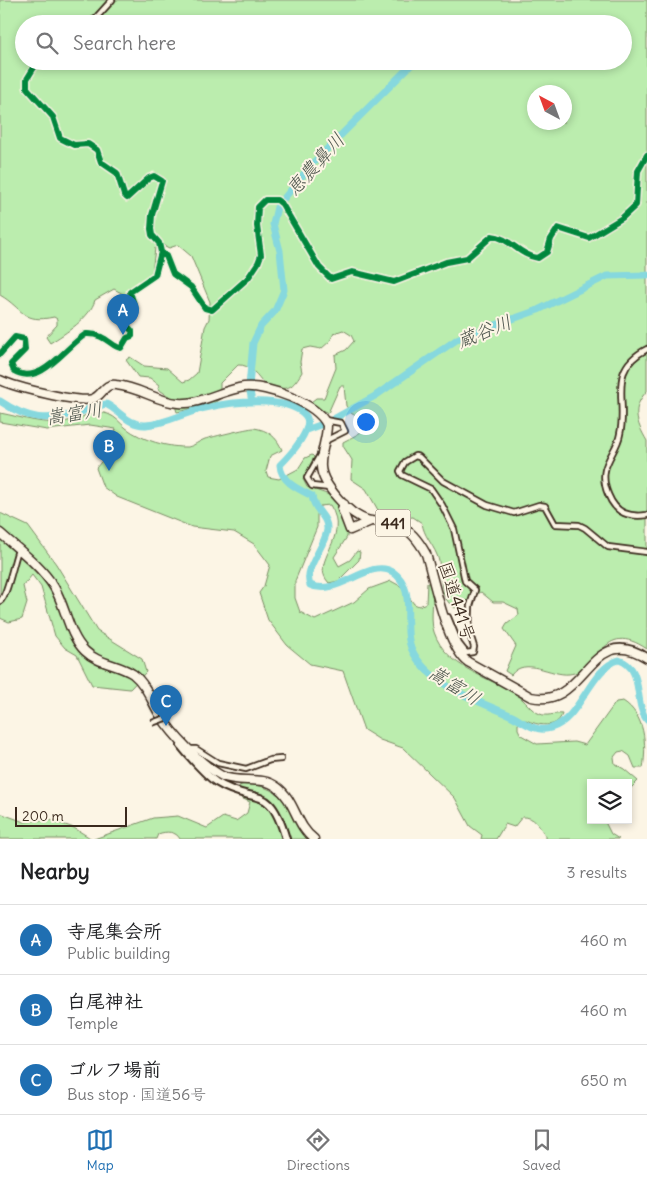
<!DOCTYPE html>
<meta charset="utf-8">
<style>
:root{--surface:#fff;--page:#f2f2f2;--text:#202124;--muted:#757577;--line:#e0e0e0;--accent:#1f6fb2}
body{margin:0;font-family:Delius,"Klee One",sans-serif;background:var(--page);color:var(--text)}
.controls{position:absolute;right:15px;bottom:15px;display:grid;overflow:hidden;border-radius:0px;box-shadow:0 2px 8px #0003}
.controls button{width:45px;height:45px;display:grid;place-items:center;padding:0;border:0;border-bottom:1px solid var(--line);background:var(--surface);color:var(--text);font:25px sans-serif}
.compass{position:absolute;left:527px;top:85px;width:45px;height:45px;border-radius:50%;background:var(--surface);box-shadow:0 2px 8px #0003;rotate:319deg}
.scale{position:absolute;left:15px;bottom:12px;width:112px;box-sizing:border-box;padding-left:5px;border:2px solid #3b2a1e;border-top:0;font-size:14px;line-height:18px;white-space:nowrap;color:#3b2a1e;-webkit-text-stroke:4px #fcf5e5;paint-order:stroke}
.you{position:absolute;left:365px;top:421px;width:18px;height:18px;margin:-12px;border:4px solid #fff;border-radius:50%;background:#1a73e8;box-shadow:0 0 0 8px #1a73e833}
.badge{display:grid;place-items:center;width:32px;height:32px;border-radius:50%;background:var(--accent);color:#fff;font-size:16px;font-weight:700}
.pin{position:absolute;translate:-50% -41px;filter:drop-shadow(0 1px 2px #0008)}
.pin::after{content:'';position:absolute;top:26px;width:18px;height:15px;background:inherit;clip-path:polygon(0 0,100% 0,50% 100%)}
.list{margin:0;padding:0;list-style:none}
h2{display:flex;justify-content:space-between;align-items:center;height:65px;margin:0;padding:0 20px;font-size:21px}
h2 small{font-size:16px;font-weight:400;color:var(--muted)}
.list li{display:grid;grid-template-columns:32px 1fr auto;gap:15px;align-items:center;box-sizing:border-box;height:70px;padding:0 20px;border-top:1px solid var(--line)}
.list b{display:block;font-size:19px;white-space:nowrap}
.list p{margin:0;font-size:16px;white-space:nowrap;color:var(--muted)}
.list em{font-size:16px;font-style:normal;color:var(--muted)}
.icon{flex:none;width:28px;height:28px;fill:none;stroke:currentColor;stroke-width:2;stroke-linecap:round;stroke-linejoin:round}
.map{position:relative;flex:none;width:647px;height:839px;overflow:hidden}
.search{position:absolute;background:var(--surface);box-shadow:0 2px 8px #0003;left:15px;right:15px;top:15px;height:55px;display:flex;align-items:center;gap:12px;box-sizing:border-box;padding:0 18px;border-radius:28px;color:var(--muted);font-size:19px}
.sheet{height:275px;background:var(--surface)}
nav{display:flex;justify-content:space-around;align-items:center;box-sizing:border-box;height:70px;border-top:1px solid var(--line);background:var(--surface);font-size:14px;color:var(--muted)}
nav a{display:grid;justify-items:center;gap:2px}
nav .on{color:var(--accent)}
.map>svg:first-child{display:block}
</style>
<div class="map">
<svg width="647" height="839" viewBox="0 0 647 839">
<rect width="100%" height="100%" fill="#fcf5e5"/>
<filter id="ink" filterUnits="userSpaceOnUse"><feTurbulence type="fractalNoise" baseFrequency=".02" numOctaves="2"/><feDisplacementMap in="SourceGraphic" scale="10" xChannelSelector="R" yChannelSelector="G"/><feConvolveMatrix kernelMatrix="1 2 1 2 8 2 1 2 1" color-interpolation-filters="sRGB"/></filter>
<g filter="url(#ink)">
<path fill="#bbedae" stroke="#7b8c66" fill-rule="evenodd" d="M0,0h647v391c-16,17 -11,31 0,50v208c-46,-31 -46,22 -78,25 -18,2 -44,-18 -58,1l-6,-4 11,-25 -12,-17 3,-5 12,-9 -1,-6 -15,-7h-10l-12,-10 -26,16c-19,-12 -11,-36 -18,-53 -5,-12 -13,-19 -15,-32l-9,-6 -10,1 -25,-8 -12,-21 -15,-10 1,-19 -9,-14v-4c11,-6 22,-10 28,-21l-3,-4 -16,-3 -6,-8 -2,-20h-4l-12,27 -13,-6 -4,-5 5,-4h8l12,-30 -1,-13 11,-5 8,-9 -3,-6 -8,-5 -9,3 -4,8 -9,8 -11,-2 -8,2 -2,13 2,10c-12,20 -16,18 -37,13 -7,-9 -15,-21 -27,-20l-18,18v16l-8,5 -35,8 -4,-13 -15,-10 1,-4 -9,-7 -12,-1 -12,-17 4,-3 14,9 23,2 16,14 6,-2 8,-7 8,-46 4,-8 1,-17 -19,-46 -13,-11 -9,3 -6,-3 -8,3 -3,25 -27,22 -11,-6 -19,11c-5,18 -29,33 -45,43l-4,-6 11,-12v-6l-3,-2c-32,7 -30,-8 -54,-22zM24,24h599v37h-599zM534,92h30v30h-30z
M0,413c22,4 44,13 68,8 12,-2 27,-12 40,-7 8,3 12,9 18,14 15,12 43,20 62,19 6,-1 11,-6 17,-8 7,-2 43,-11 49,-11 14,2 23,9 28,22l-12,6 -4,15 2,6 11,2 19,-10 7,-11 7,-3 2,2 -11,22 4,8 28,10 12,33v7l-13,20 5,9 11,-6 7,-9 3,1 -1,8 -21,21 -9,2c-21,-22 23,-44 1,-78l-10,1 -3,9v12l-22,54v17l5,14 15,8 39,-18 15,-13 22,-8 11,6 12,17 5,2 7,-3 1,-20h3c6,17 -1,33 4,49 12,36 54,44 83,63 9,6 13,15 23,19 7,3 14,-1 22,0 -5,16 -25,11 -36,6l-8,4v5l3,6 16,9 37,-2 11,3 31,-43 7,-1c22,14 24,43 20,67h-8l-5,-12 -7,-5 -5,1 -4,5 1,7 9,5 14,12 -7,7h-3v-5h-37v37h13l7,14 8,5h-73v-3c-7,-9 -11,-20 -24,-19l-8,10 -9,-3 -9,15h-15l1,-4 -12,-9 -15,-28 -52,-50 -23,-8 -16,-10 -21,-59 -33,-7 -23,-19 -19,-25 -9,-27 5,-7 6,-21 -16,-21 -20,-12 -42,-5 -75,-30 -14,-10 -7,-19 15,-18 5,-21 -26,-4 -43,5 -47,-8z
M0,513l28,13 28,38 41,67 45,28 4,13 -16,17 -38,-4 -15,-30 -12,-7 -10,-12 -14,-49 -9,-12 -9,11 4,17 -5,16 -13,3 -9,-4z
M247,783c41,7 40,24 60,56h-127c-4,-8 -14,-8 -22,-5l-2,5h-62l59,-21 25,-2 29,12 16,-11 13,4 11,-8 3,-11 -9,-4 -2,-12z
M0,813l24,9 24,-3 26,9 18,11h-92z"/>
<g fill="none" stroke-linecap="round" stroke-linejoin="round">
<path stroke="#86d8de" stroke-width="7" d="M459,24l5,-5
M0,401c28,19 47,21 81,11 8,-3 16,-6 25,-8 14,7 23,22 40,21 21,-1 39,-13 59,-17 25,-6 81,-13 100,7 11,12 -16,41 -25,50 1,17 18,24 32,31 2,16 16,19 15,34 -2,17 -24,39 -17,55 28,13 59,-28 83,-13 25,17 8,54 19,78 17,36 67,51 100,66 12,6 24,17 39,12 30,-9 39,-60 68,-68 26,8 14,43 28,60
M252,402l-3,-16 4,-43 8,-17 14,-15 9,-21 -4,-39 -7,-27 4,-17 34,-42 104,-104
M306,430l22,-8 47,-26 84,-58 79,-28 69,-34 40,-1"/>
<g stroke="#3b2a1e" stroke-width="8">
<path id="minor" d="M86,24l8,-4 18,-20
M161,252l5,4 7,18 18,13 14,21 7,2 36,-32 10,-15 3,-8 -4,-29 1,-19 7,-7h12l5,4 37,63 12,12 21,-7 42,10 52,-20 21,-4 25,-22c17,1 28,20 46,22l9,-6 4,-13 7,-11 31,10 33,-20 14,-13 2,-34 9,-16
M647,349c-41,21 -19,51 -27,85 -2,13 -12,23 -15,36 -3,14 5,37 19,43 7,3 16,3 23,2
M0,354l15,-17 9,2 1,11 -14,14 3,7c27,16 51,-24 72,-37 20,-1 26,14 35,14l6,-10 5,-2v-5l-8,-9 -4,-18 5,-2 5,9h6l-6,-19 25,-17 6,-23 -2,-9 -7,-8 -1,-6 1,-14 10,-34 -8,-5 -5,2 -22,20 -3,-3 -7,-22 -16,-11 -4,-12 -9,-6 -14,1 -14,-7 -7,-21 -26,-29v-9l11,-18
M325,420l16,3 4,8 -20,10
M320,455l-13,23 5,8 18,2
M0,601c7,-4 14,-41 18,-51
M445,617h3l11,27 7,9 7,-1 1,-5 -5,-16 1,-25 5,-16 -10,-9 -11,-52 -12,-24 -11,-16 -29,-14 -2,-4 5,-9 10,-6 4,1 24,24 44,24 27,8 25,-8 6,1 10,18 24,1 6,3 23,19 39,5
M190,749h6l22,14 28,6 24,-9 11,-1"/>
</g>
<g stroke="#3b2a1e" stroke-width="10">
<path id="secondary" d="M181,746c7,9 26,30 35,36 40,25 53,-2 70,57"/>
</g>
<g stroke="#3b2a1e" stroke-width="11">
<path id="trunk" d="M0,380c15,7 77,23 92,19 11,-3 11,-16 24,-14 23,2 42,17 62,18 22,2 44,-13 66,-16 23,-2 73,16 83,38 0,14 -7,28 -6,42 1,17 28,48 46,53 11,3 22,0 33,6 12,5 20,17 26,28 8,26 21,93 42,108l63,35c55,13 58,-77 116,-39
M344,504l-2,5 8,21 21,-9
M0,533c18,16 41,33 54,54 12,20 14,47 31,64 13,13 33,13 48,23 13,10 19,28 27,41 13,20 41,50 62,61 17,8 40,-1 55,11 18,13 19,39 37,52"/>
</g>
<use href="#minor" stroke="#fcf5e5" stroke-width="4.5"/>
<use href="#secondary" stroke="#fcf5e5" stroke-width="6"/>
<use href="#trunk" stroke="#fcf5e5" stroke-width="8"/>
<g stroke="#3b2a1e" stroke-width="8" stroke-linecap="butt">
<path id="minor-bridge" d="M152,723l19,-7"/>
</g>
<use href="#minor-bridge" stroke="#fcf5e5" stroke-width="4.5"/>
<g stroke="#fcf5e5" stroke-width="9">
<path id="cycleway" d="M161,252l5,4 7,18 18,13 14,21 7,2 36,-32 10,-15 3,-8 -4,-29 1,-19 7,-7h12l5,4 37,63 12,12 21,-7 42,10 52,-20 21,-4 25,-22c17,1 28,20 46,22l9,-6 4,-13 7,-11 31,10 33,-20 14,-13 2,-34 9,-16
M0,354l15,-17 9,2 1,11 -14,14 3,7c27,16 51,-24 72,-37 20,-1 26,14 35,14l6,-10 5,-2v-5l-8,-9 -4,-18 5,-2 5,9h6l-6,-19 25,-17 6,-23 -2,-9 -7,-8 -1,-6 1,-14 10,-34 -8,-5 -5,2 -22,20 -3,-3 -7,-22 -16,-11 -4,-12 -9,-6 -14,1 -14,-7 -7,-21 -26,-29v-9l11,-18"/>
</g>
<use href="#cycleway" stroke="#00873e" stroke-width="6"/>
</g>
</g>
<g text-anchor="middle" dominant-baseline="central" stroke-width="4" stroke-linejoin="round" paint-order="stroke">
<rect fill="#fcf5e5" stroke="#75675a" stroke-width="1" x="375.5" y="509.5" width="35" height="27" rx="4"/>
<g font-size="16" font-weight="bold" fill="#3b2a1e">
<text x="393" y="523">441</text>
</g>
<g font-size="18" fill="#3b2a1e" stroke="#fcf5e5">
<text transform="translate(457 601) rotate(72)">国道441号</text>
</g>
<g font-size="19" font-style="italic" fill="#4e564e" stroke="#fcf5e5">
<text transform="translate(315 164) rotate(-48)">恵農鼻川</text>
<text transform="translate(484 331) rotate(-22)">蔵谷川</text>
<text transform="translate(74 413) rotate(-9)">嵩富川</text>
<text transform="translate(455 685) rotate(32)">嵩富川</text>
</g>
</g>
</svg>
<div class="controls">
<button><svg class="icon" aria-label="layers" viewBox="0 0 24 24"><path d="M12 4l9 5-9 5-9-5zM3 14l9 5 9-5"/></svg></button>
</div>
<svg class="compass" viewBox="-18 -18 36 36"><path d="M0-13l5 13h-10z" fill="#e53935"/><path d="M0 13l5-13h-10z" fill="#757577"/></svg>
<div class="scale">200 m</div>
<div class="you"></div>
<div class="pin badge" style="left:123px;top:335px">A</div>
<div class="pin badge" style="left:109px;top:471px">B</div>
<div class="pin badge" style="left:166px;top:726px">C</div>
<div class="search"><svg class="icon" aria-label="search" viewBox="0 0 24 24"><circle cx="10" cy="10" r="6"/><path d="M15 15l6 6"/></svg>Search here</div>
</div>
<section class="sheet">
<h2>Nearby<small>3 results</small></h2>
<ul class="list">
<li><span class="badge">A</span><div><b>寺尾集会所</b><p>Public building</p></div><em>460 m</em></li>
<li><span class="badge">B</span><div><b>白尾神社</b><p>Temple</p></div><em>460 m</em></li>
<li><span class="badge">C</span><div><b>ゴルフ場前</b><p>Bus stop · 国道56号</p></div><em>650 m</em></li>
</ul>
</section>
<nav>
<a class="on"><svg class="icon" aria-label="map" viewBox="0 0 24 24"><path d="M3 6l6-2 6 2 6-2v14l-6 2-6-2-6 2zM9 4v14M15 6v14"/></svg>Map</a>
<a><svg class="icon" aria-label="directions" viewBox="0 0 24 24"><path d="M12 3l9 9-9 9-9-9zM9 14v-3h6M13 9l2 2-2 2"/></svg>Directions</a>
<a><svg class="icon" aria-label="saved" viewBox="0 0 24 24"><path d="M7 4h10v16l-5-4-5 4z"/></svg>Saved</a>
</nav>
